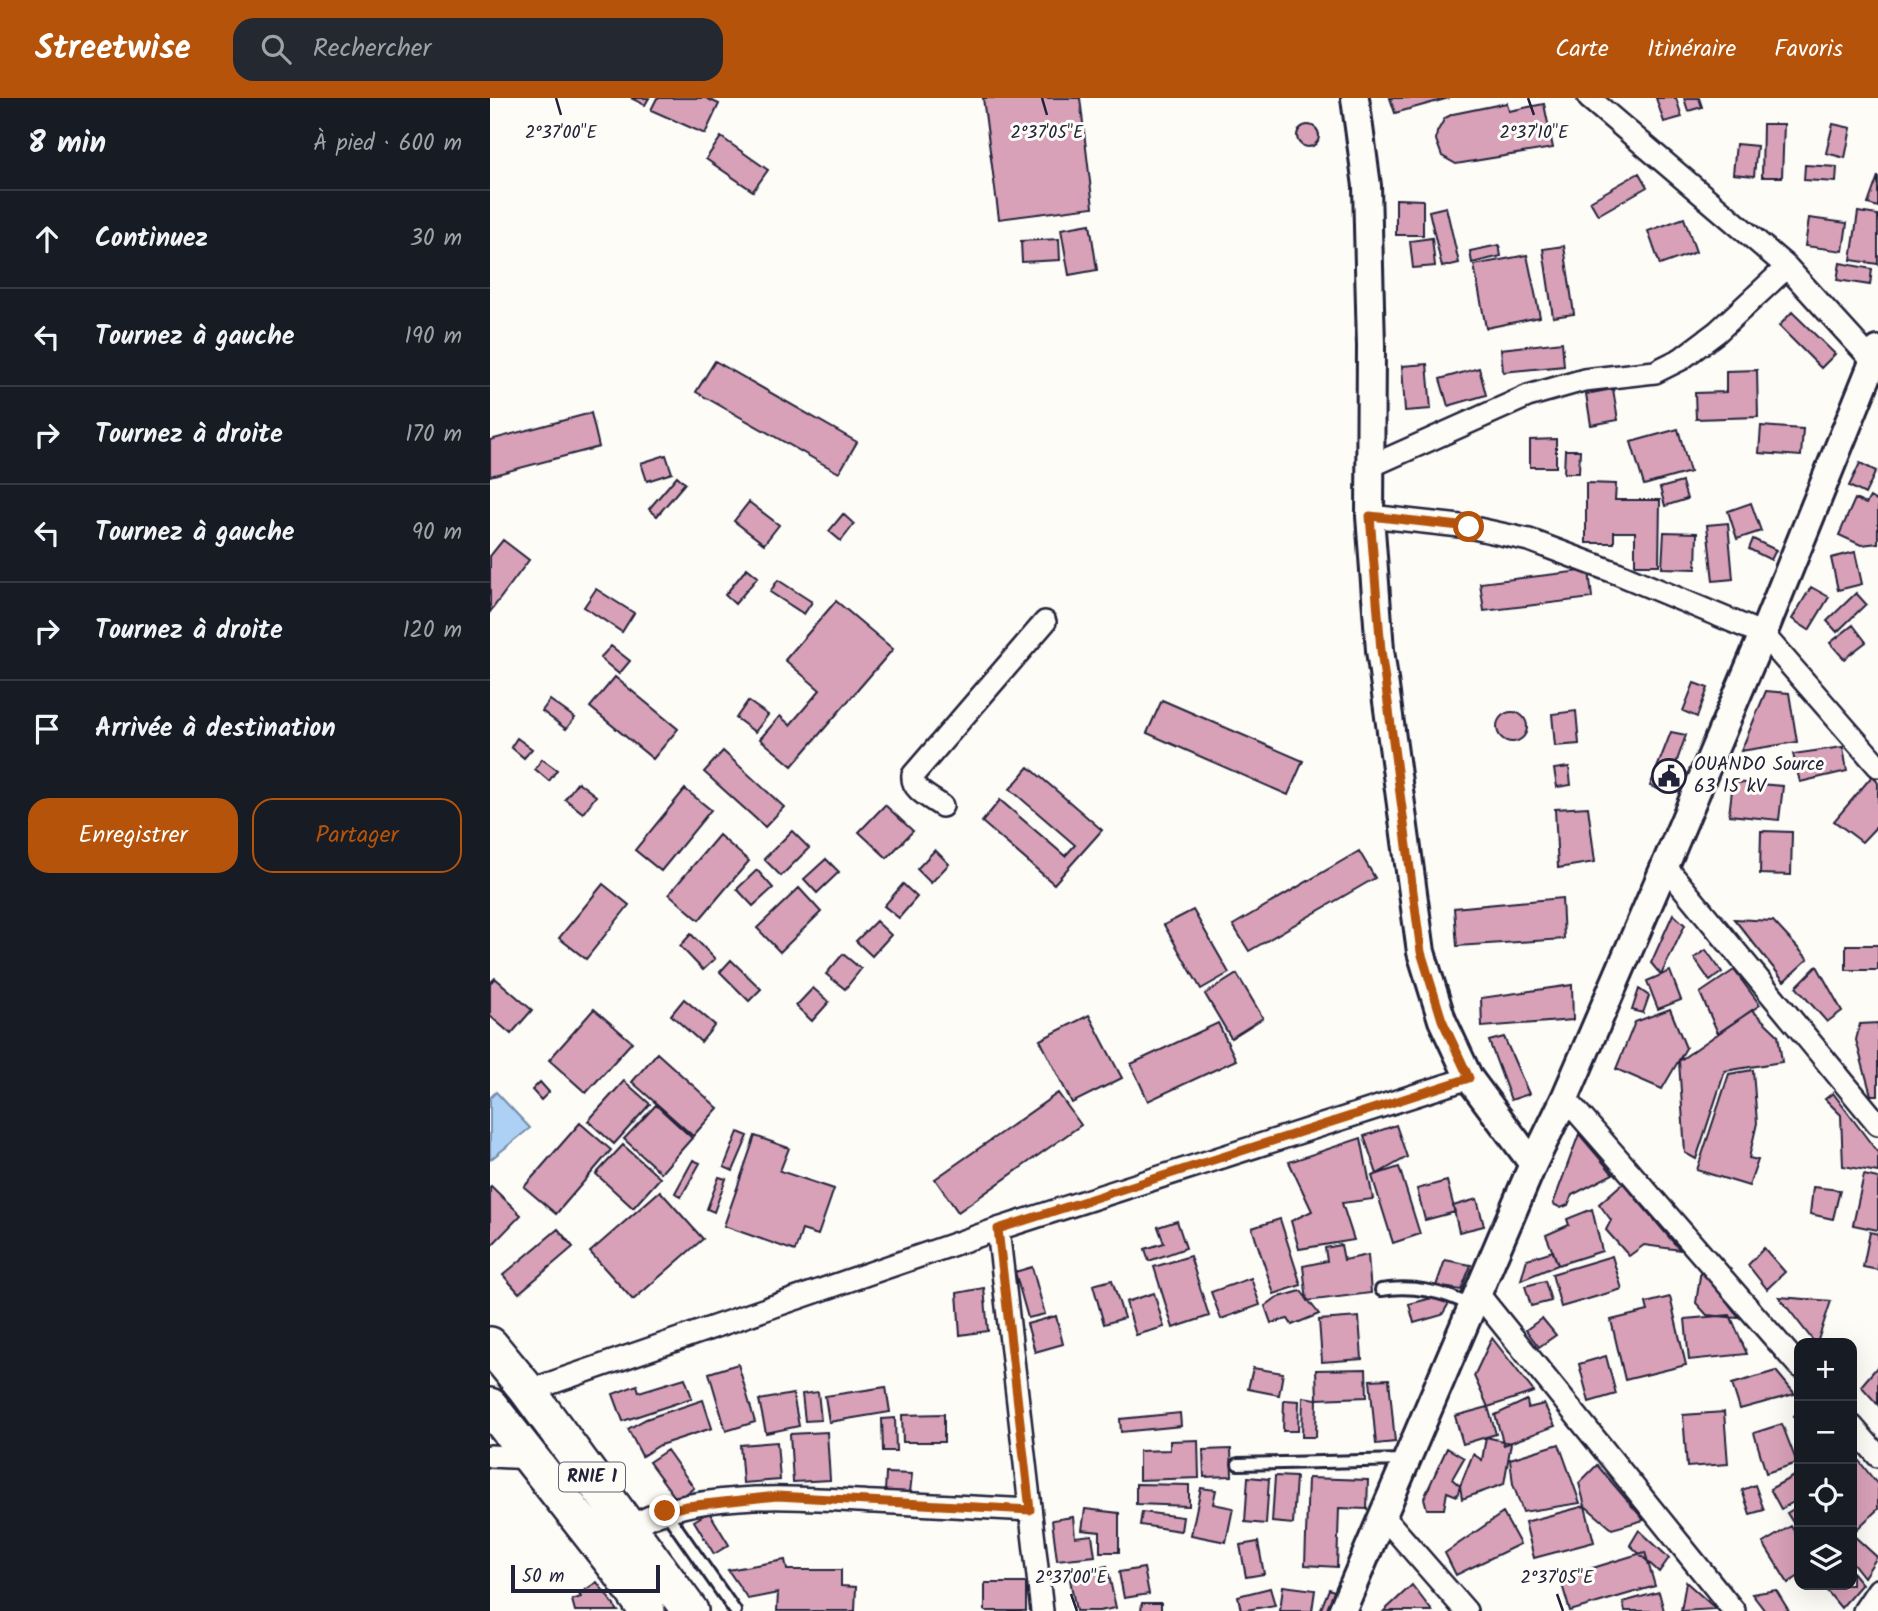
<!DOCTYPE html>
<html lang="fr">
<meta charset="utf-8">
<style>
:root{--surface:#171b24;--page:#242831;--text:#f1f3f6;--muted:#9ea1a6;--line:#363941;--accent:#b45309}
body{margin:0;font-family:Kalam,sans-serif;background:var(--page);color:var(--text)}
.controls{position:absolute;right:21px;bottom:21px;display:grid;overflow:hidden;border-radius:14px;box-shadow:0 7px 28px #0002}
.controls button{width:63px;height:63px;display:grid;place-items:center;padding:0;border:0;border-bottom:2px solid var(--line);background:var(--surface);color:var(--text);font:35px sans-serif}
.scale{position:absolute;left:21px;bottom:18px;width:149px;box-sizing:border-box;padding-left:7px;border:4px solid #22223b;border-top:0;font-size:19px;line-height:24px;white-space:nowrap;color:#22223b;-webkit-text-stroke:5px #fdfcf7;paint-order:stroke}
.stop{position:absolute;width:21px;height:21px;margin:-16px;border:5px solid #b45309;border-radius:50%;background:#fff}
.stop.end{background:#b45309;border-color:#fff;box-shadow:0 2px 7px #0008}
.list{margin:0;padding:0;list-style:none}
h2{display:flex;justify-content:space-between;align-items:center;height:91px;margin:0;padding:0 28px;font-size:30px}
h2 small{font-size:23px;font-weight:400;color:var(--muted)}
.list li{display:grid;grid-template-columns:46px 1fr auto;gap:21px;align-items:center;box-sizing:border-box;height:98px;padding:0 28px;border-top:2px solid var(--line)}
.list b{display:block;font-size:26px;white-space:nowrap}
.list em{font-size:23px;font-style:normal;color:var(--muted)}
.actions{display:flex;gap:14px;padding:21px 28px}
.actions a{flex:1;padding:16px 0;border:2px solid var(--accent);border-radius:21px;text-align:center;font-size:24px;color:var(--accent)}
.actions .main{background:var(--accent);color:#fff}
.icon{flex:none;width:38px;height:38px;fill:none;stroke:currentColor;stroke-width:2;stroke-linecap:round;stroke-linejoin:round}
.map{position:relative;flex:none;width:1388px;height:1513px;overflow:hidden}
header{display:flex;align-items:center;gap:42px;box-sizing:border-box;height:98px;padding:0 35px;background:var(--accent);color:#fff}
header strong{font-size:33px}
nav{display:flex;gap:38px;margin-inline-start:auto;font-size:24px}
.search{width:490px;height:63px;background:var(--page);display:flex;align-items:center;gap:18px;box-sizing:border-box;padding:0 24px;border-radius:21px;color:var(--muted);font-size:26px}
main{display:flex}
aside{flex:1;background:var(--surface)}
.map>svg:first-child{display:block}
</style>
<header>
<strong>Streetwise</strong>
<div class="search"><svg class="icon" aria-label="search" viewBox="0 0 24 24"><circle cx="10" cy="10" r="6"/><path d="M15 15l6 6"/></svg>Rechercher</div>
<nav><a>Carte</a><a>Itinéraire</a><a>Favoris</a></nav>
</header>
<main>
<aside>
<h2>8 min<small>À pied · 600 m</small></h2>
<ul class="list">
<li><svg class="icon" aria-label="ahead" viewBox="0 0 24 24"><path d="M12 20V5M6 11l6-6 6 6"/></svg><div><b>Continuez</b></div><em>30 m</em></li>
<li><svg class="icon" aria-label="left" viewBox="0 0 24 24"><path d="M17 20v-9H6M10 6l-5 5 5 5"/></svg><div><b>Tournez à gauche</b></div><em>190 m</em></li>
<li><svg class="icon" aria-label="right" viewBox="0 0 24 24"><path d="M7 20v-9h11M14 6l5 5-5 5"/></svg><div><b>Tournez à droite</b></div><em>170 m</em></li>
<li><svg class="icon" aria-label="left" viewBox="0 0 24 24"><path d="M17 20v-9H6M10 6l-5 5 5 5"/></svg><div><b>Tournez à gauche</b></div><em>90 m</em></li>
<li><svg class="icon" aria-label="right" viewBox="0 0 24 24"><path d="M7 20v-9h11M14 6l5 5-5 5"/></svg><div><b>Tournez à droite</b></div><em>120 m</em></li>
<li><svg class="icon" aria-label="arrive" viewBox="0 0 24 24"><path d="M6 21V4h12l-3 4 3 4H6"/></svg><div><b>Arrivée à destination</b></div></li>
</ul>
<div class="actions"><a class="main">Enregistrer</a><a>Partager</a></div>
</aside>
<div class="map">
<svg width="1388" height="1513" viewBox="0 0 1388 1513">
<rect width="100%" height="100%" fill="#fdfcf7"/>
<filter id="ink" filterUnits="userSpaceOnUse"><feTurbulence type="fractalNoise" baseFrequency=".0143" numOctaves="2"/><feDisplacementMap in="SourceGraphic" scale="14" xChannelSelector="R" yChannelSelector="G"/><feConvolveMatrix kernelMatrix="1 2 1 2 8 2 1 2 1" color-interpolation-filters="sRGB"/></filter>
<g filter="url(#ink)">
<path fill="#add1f5" stroke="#758bab" stroke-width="2" d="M6,994l34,36 -40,32v-62z"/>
<path fill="#d8a1b8" stroke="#22223b" stroke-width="2" d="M141,0h18l-4,7z
M167,0h49l13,6 -14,30 -54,-24z
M493,0h97l13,109 -94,12z
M900,0h59l-54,15z
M1166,0h20l6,19 -18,5z
M1194,0h15l3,9 -14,4z
M1017,5l2,8 35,-7 9,44 -97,16 -14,-8 -6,-16 1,-8 8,-14 8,-4z
M1273,26h21l-2,53h-20z
M1343,26l18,4 -6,30 -19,-5z
M807 38a11 11 0 1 1 22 0a11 11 0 1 1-22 0Z
M231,39l47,33 -15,21 -47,-32z
M1246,46l21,2 -3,30 -21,-2z
M1315,67l32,2 -1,15 -32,-2z
M1149,75l8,14 -49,28 -8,-14z
M1388,78v31l-10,-3z
M906,101l27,1v35h-27z
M956,109l13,56 -17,4 -13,-56z
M1368,114l20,3v49l-27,-4z
M1194,120l12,34 -36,13 -12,-34z
M1319,120l38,5 -4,28 -38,-5z
M600,126l7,46 -28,5 -8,-46z
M942,140l3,28 -22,2 -3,-27z
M569,141l1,21 -38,2 -1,-21z
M1009,147l2,11 -29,7 -2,-12z
M1074,148l10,68 -21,3 -10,-68z
M1037,157l13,62 -54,11 -12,-63z
M1350,165l32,6 -2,16 -33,-5z
M1302,214l43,42 -14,14 -42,-42z
M1072,244l2,24 -61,6 -2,-23z
M225,263l142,81 -18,31 -143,-81z
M937,266l4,45 -26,2 -3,-45z
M989,270l7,27 -38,11 -8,-27z
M1267,272l1,47 -62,2 -1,-26 31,-1v-21z
M1123,291l5,31 -27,5 -5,-31z
M101,315l8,34 -109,29v-36z
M1271,328l42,3 -2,27 -42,-3z
M1188,331l12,43 -46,13 -13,-43z
M1066,341v28h-26v-27z
M1075,352h15l-1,23h-15z
M176,357l6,18 -25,8 -6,-18z
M1370,365l16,8 -11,23 -16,-8z
M187,378l8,7 -28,33 -8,-7z
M1192,384l5,17 -22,7 -5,-18z
M1096,385l30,1 -1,16h45l-1,65h-24v-33h-21v11h-28z
M1380,399l8,5v41l-17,2 -22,-10 16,-36 11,5z
M259,404l30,23 -15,19 -30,-23z
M1261,405l10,28 -24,8 -9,-28z
M353,416l11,10 -13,17 -12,-10z
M1238,425l5,56 -20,2 -6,-56z
M1174,434l33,1 -1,36 -34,-1z
M1263,441l23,11 -5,10 -22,-11z
M13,442l26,20 -39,52v-56z
M1365,454l7,32 -24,6 -7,-32z
M257,470l11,9 -23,27 -10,-9z
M1099,472l3,28 -108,13 -4,-28z
M288,482l34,22 -8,12 -34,-22z
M1321,489l18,10 -20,33 -17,-11z
M106,491l38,24 -12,19 -38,-25z
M1366,495l10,11 -29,28 -10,-11z
M346,503l57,48 -101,117 -32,-27 20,-23 10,9 30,-35 -35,-30z
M1363,527l13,17 -22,17 -14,-16z
M121,548l19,15 -11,13 -19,-16z
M125,579l63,52 -25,30 -63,-52z
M1204,585l14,5 -11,29 -14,-6z
M1276,593l23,2 8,49 -56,9z
M60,602l25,18 -9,11 -24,-18z
M672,602l141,61 -15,34 -141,-62z
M258,603l20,14 -13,17 -19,-14z
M1086,613l3,33 -24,2 -3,-32z
M1007 629a15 15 0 1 1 30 0a15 15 0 1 1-30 0Z
M1181,634l15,3 -20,57 -16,-6z
M27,640l15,11 -8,9 -13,-11z
M1353,649l4,24 -47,11 -7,-28z
M233,653l61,56 -19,20 -61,-55z
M52,661l15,11 -8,11 -14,-12z
M539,669l73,63 -48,54 -72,-62 18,-22 65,56 10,-11 -65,-56z
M1079,669l2,18 -14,2 -3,-18z
M1383,677l5,8v42l-16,17 -28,-21z
M88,684l18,14 -13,17 -18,-14z
M1243,684l50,4 -4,34 -50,-5z
M195,691l26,21 -50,61 -26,-21z
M395,707l28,26 -26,27 -28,-26z
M1098,709l7,55 -37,6 -3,-59z
M302,733l17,17 -28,28 -17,-17z
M1271,733l31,1 -1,43 -31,-1z
M229,737l30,26 -50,59 -30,-26z
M445,752l14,14 -18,19 -14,-14z
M869,753l16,27 -126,73 -16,-26z
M336,761l13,13 -22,21 -13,-14z
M267,772l16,18 -20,18 -16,-17z
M113,786l26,21 -43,54 -27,-21z
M413,786l14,13 -18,21 -15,-12z
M309,790l22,24 -41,40 -23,-24z
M1072,800l2,41 -107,7 -3,-38z
M703,812l36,63 -28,16 -37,-64z
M1183,816l12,11 -24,50 -10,-12z
M1244,821l39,2 35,38 -24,22z
M386,823l15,14 -19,21 -16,-15z
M201,836l24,25 -12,11 -23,-24z
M1356,847h32v25h-32z
M1216,852l16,22 -12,9 -16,-23z
M353,856l18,15 -16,20 -19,-15z
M241,862l30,29 -12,12 -29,-29z
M1327,868l25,45 -15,11 -31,-35z
M1244,872l26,35 -42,28 -18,-40z
M1180,873l11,29 -23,9 -11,-28z
M747,876l26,44 -32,20 -26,-44z
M5,880l37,32 -21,24 -21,-18v-33z
M1082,887l1,35 -91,7 -1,-29z
M323,890l16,14 -17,19 -16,-15z
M1149,891l10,7 -6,17 -11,-3z
M194,901l31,26 -14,17 -30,-27z
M104,911l38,33 -46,51 -37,-33z
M1180,911l16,39 -24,41 -46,-20 19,-47z
M1262,912l26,25 4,27 -57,9 -29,88 -11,-6 -6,-92z
M599,917l33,63 -50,25 -32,-63z
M728,925l18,37 -88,41 -17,-37z
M1388,925v72h-7l-15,-55 4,-16z
M1014,939l25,57 -18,6 -22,-59z
M167,955l61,55 -25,28 -61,-54z
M1263,972l4,53 -8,35 9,2 -9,26 -52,-16 32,-96z
M134,983l26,23 -36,40 -26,-23z
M50,984l9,10 -8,8 -9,-10z
M568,995l23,32 -123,87 -23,-33z
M1343,995l45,60v19l-35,-6 -2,-51 -16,-16z
M166,1007l36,33 -31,35 -37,-34z
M90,1025l31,27 -55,64 -32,-27z
M906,1027l11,32 -30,17 -13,-38z
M248,1034l10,4 -15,35 -9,-4z
M1089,1036l34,40 -41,21 -4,10 -7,3 -8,-4z
M265,1038l34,12 -9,23 54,18 -16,46 -16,-5 -7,21 -71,-25z
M871,1040l12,61 -31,4 12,37 -55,9 -8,-28 21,-10 -23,-49z
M133,1047l37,33 -27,30 -37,-34z
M203,1062l7,3 -19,34 -6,-4z
M909,1069l21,67 -27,9 -21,-67z
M1374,1077l14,3v52l-25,-5z
M229,1079l7,2 -12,33 -7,-3z
M957,1083l8,31 -30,8 -8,-31z
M1133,1085l57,67 -36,-5 -15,11 -23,-26 5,-10 -12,-16z
M1,1088l30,29 -31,32v-60z
M1323,1089l27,3 -7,29 -23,-5z
M170,1093l43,48 -70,61 -43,-48z
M987,1101l7,27 -25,6 -6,-26z
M1102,1111l10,42 -44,14 -12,-30 23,-10 -2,-6z
M790,1121l21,66 -27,9 -22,-66z
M687,1123l9,27 -37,13 -4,-12 19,-6 -6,-16z
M68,1131l15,18 -54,46 -16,-18z
M1380,1134l8,2v36l-15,-3z
M851,1147l3,15 24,-5 3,38 -64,8 -4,-35 24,-5 -2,-13z
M1274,1150l21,24 -18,17 -19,-24z
M1063,1153l5,14 -37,15 6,-21z
M700,1158l19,60 -36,12 -19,-61z
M1122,1158l10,33 -61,18 -9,-33z
M955,1162l26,5 -10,25 -25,-4z
M542,1169l13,47 -17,4 -13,-46z
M1211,1171l16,19 22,30 -32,-3 -11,-12z
M761,1180l9,27 -39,14 -10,-27z
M622,1182l12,38 -20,6 -11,-39z
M1055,1183l6,20 -20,5 -6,-20z
M494,1190l4,43 -28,4 -3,-42z
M811,1193l18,23 -27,11 -4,-6 -17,4 -6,-17 11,-8z
M664,1195l10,34 -28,8 -10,-33z
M1180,1199l16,68 -61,15 -14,-60 37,-9 -2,-8z
M1289,1199l52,4 -14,42h-2z
M942,1200h20l-10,17 -28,8 -5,-19z
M1240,1217l17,39 -58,6 -4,-41z
M566,1218l7,28 -28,8 -8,-28z
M869,1219l3,42 -40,3 -3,-42z
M1052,1220l14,17 -17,12 -13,-17z
M1002,1240l42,54 -46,15 -14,-31z
M1116,1258l10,38 -27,8 -10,-38z
M248,1266l17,58 -29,9 -17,-58z
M1388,1268v39l-17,-19z
M763,1270l30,5 -4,22 -31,-6z
M876,1271l1,28 -50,2 -1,-29z
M1286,1273l19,23 -55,15 -8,-25z
M195,1280l7,20 -69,23 -10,-27 24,-9 2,7z
M899,1281l6,63 -19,2 -6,-64z
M396,1289l4,25 -61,10 -4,-26z
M328,1294l3,28 -16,1 -3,-27z
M303,1296l6,32 -33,7 -7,-33z
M813,1299l14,2 -1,38h-14z
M213,1302l9,28 -52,17 -18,11 -14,-27 18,-10z
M794,1302l15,1 -1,30h-15z
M1037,1302l1,8 16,-4 11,22 -51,19 -9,-30z
M998,1309l8,27 -33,10 -8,-28z
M1309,1312v19l-5,-13z
M1234,1314l4,52 -41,3 -4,-52z
M690,1315l1,13 -60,6 -1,-13z
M454,1316v28h-41l-1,-27z
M405,1320l1,33h-13l-1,-32z
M1292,1326l15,39 -31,10 -12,-40z
M337,1334l3,48 -37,2 -3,-48z
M996,1339l25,6 -7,41 -42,15 -2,-13 13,-32 9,6z
M708,1342l1,38 -60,2v-29l31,-1v-9z
M287,1344l3,38 -37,3 -3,-38z
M1069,1346l21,59 -57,9 -10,-28 -3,-25z
M957,1350l17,10 -12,21 8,7 -3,10 -10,-4 -3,17h-17l-3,-11z
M741,1351l1,27 -28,1 -1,-27z
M177,1352l27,38 -17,12 -28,-38z
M1362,1354l26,33v24l-22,21 -4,-7z
M1107,1367l47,55 -32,9 -27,-23 -6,-23z
M396,1375l26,1 -2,19 -25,-1z
M1309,1375v26l-18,10 -11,-20z
M785,1378l21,1 -3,47 -21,-2z
M758,1379l21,2 -3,45 -21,-2z
M818,1380l60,2 -1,29 -28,-1 -2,59 -32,-2z
M646,1386l53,1v21l-53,-2z
M1265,1387l9,25 -14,4 -8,-24z
M711,1390l15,2 -3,14 20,4 -7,34 -35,-7z
M1095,1408l9,36 -60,16 -9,-36z
M1309,1408v26l-12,-19z
M595,1411l34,4v39h-19v-20l-18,-2z
M219,1414l20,33 -15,9 -20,-33z
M652,1414l41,5 -2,14 -41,-6z
M1013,1415l17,31 -64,31 -11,-22z
M583,1419l2,20 17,-2 3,21 -38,4 -5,-40z
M1301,1428l8,13v37l-11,7 -25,-40z
M1149,1432l30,28 -10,14 -29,-27z
M1363,1437l24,22 -13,20 -12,-15z
M768,1444l6,32 -18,3 -6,-32z
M1155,1454l10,34 -85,25 -10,-33z
M295,1462l2,10h54v16l15,1 -1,24h-78l1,-18 -30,6 -20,-29z
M617,1468l9,42 -17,3h-23l-7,-37z
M654,1470l5,26 -25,4 -5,-26z
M1362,1474l10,12 -21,24 -19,-23h30z
M107,1484l21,29h-43l-3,-11 9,-3 -2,-3z
M1196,1484l30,27 -35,2z
M495,1485h41v28h-41z
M922,1487l20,26h-48z
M793,1488l32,4 -3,21h-32z
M780,1490l5,17 -34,6 -3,-15z
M839,1491l12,5 -7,17h-14z
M1286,1492l13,21h-24l-13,-17z
M1169,1494l5,19h-39l-2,-9z
M652,1505h19v8h-20z"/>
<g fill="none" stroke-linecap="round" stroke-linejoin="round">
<g stroke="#22223b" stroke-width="16">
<path id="service" d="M891,1192c30,-5 63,1 90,16
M748,1366l166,-4
M175,1413l70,100"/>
</g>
<g stroke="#22223b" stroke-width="26">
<path id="minor" d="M1099,0l198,169 91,100
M879,369l159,-71 56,-16 71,-8 26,-13 36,-27 70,-65
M880,418l99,11 60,13 88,33 146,61 115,132
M452,708c-11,-8 -31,-16 -29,-31l132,-153
M1175,768l213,258
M1075,1000l234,268
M508,1131l44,382
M989,1197l255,316
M38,1293l470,-162 471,-151
M1362,1328l26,30
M0,1358l41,2
M893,1418l83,95
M140,1429c65,-39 172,-29 246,-25 51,3 103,5 154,8
M1374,1513l14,-21"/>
</g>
<g stroke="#22223b" stroke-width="32">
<path id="tertiary" d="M865,0l12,88 4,160 -1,170 10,134 41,302 21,68 27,58 64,86
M852,1513l191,-447 32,-66 100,-232 98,-232 115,-284"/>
</g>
<g stroke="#22223b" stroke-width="40">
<path id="trunk" d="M0,1247l38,46 162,220
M0,1308l131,167 26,38"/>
</g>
<use href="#service" stroke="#fdfcf7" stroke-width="10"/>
<use href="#minor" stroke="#fdfcf7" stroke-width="21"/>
<use href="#tertiary" stroke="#fdfcf7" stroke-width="26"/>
<use href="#trunk" stroke="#fdfcf7" stroke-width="35"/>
</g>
</g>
<g fill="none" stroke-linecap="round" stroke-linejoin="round" filter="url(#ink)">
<path stroke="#b45309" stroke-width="9" d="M175,1413l22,-5 90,-10 253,14 -32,-281 471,-151 -27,-58 -21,-68 -40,-302 -11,-134 99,11"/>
</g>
<path fill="none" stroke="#22223b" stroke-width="2.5" d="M66,0l5,17M552,0l5,17M1038,0l6,17M581,1496l6,17M1067,1496l6,17"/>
<defs>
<g id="civic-ring" transform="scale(1.75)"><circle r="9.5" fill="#fdfcf7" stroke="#22223b" stroke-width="1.5"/><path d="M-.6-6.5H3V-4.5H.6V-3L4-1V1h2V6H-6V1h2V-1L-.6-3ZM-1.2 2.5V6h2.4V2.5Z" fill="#22223b"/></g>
</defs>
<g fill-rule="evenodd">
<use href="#civic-ring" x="1179" y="678"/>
</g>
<g text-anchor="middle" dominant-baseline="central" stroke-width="6" stroke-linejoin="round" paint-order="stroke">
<rect fill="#fdfcf7" stroke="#646373" stroke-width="2" x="69" y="1364.5" width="66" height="29" rx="5"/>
<g font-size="18" font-weight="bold" fill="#22223b">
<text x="102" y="1379">RNIE 1</text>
</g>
<g font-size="19" fill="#22223b" stroke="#fdfcf7" text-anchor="start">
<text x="1204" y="667">OUANDO Source<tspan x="1204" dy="22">63 15 kV</tspan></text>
</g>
</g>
<g font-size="18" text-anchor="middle" fill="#22223b" stroke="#fdfcf7" stroke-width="6" stroke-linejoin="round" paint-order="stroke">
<text x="71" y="40">2°37'00"E</text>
<text x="557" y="40">2°37'05"E</text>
<text x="1044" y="40">2°37'10"E</text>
<text x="581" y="1485">2°37'00"E</text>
<text x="1067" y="1485">2°37'05"E</text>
</g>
</svg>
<div class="controls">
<button>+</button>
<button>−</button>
<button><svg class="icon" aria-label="locate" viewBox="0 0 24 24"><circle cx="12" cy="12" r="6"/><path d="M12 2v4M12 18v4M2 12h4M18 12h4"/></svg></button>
<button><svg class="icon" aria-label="layers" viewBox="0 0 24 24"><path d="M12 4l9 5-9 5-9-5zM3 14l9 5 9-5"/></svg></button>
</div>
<div class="scale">50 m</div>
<div class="stop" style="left:979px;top:429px"></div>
<div class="stop end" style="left:175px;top:1413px"></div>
</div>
</main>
